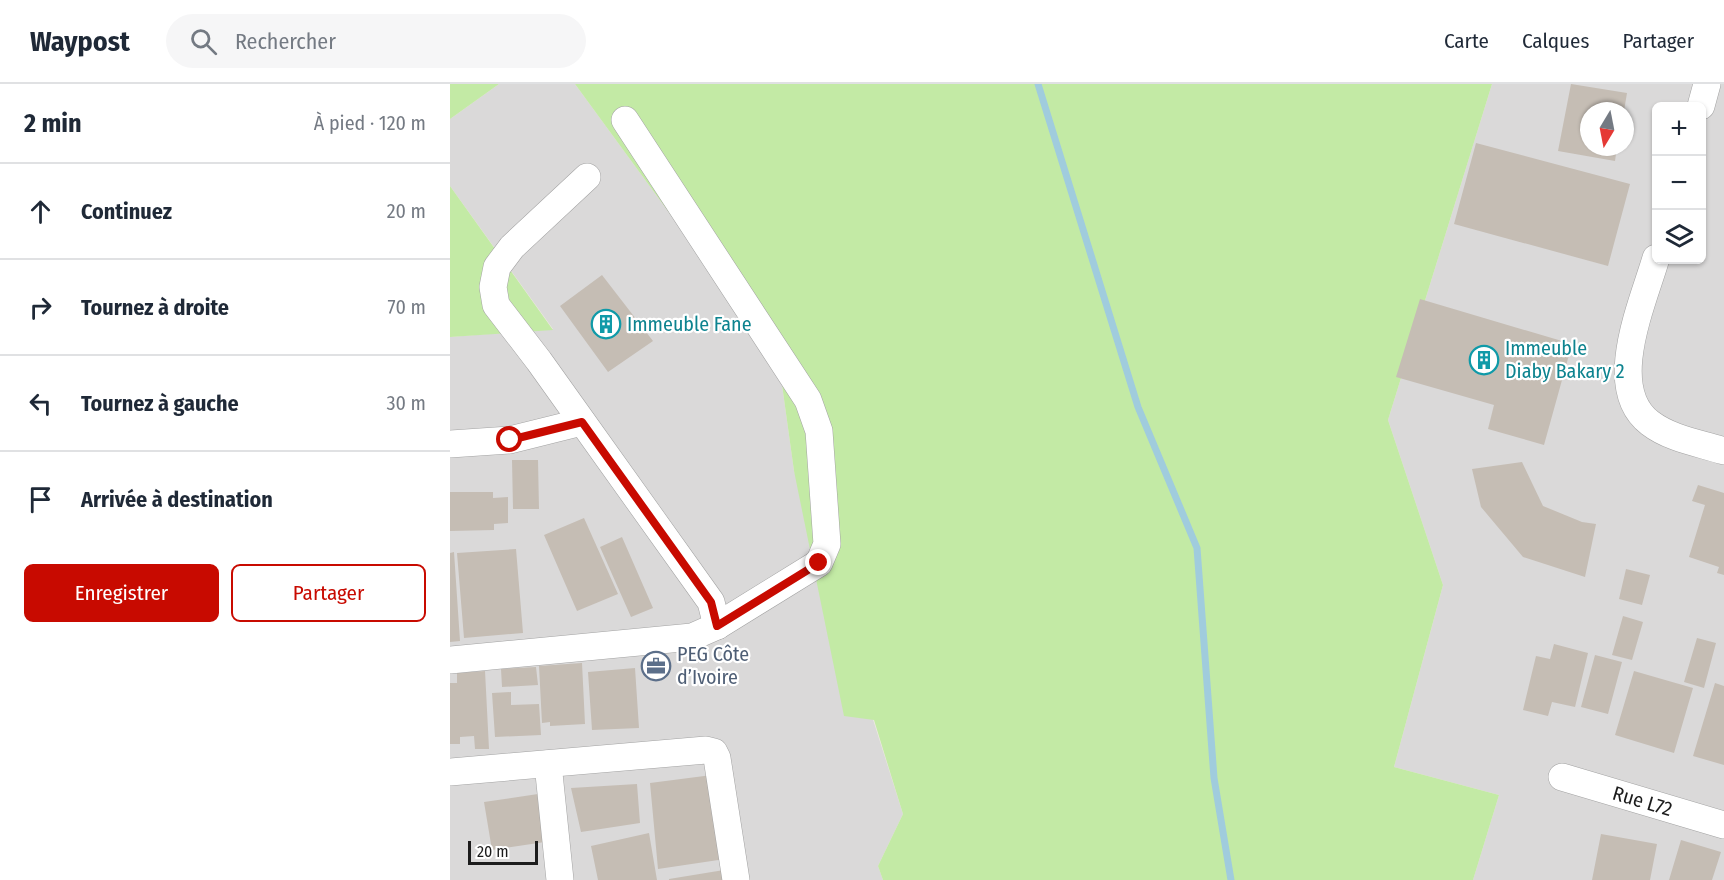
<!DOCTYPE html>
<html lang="fr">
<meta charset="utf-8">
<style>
:root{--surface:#fff;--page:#f6f6f7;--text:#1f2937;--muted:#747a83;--line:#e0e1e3;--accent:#c80a00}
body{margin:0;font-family:"Fira Sans Condensed",sans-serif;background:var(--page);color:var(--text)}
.controls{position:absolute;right:18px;top:18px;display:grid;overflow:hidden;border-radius:9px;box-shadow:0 2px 4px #0004}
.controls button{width:54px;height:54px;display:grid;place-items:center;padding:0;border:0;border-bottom:2px solid var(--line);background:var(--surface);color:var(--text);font:30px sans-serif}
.compass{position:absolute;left:1130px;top:18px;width:54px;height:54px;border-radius:50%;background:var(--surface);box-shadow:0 2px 4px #0004;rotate:190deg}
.scale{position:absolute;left:18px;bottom:15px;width:70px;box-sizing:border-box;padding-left:6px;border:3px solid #1c1c1c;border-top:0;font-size:16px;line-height:21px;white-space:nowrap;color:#1c1c1c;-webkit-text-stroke:4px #fff;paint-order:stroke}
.stop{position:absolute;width:18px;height:18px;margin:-14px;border:4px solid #c80a00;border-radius:50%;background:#fff}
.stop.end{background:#c80a00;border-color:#fff;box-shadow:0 2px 6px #0008}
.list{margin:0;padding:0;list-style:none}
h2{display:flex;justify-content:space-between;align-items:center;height:78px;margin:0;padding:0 24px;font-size:26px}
h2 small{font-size:20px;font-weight:400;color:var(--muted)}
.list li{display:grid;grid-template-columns:39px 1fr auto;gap:18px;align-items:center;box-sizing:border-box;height:96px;padding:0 24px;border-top:2px solid var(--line)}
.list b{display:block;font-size:22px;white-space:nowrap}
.list em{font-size:20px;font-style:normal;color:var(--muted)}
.actions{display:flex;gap:12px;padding:18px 24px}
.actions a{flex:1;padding:14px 0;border:2px solid var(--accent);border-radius:9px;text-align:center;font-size:21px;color:var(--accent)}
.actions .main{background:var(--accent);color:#fff}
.icon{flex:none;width:33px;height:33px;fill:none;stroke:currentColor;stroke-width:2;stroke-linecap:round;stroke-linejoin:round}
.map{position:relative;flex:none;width:1274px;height:796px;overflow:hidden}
header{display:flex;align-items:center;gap:36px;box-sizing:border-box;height:84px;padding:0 30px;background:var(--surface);border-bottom:2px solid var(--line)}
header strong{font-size:28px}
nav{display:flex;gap:33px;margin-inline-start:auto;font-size:21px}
.search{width:420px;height:54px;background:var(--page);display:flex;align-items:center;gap:15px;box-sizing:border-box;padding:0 21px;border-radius:33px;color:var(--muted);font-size:22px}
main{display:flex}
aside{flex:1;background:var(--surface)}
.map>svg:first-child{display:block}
</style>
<header>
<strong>Waypost</strong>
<div class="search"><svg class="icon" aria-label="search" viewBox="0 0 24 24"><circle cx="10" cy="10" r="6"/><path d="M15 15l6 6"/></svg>Rechercher</div>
<nav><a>Carte</a><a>Calques</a><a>Partager</a></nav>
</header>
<main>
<aside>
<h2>2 min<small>À pied · 120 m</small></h2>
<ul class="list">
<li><svg class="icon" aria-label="ahead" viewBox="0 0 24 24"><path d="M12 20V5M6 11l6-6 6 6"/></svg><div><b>Continuez</b></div><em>20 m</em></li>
<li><svg class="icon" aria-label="right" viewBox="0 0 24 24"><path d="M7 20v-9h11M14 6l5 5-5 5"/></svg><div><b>Tournez à droite</b></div><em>70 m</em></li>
<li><svg class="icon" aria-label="left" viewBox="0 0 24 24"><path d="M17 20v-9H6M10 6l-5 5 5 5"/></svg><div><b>Tournez à gauche</b></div><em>30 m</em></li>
<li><svg class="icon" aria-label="arrive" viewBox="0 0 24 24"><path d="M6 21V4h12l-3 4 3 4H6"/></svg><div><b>Arrivée à destination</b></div></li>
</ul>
<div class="actions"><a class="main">Enregistrer</a><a>Partager</a></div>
</aside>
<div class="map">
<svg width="1274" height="796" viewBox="0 0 1274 796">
<rect width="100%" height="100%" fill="#eeeae1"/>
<path fill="#dad9d9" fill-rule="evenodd" d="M49,0h76l204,279 15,108 109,343 -25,52 5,14h-433v-543l103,-8 -103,-143v-67z
M1042,0h232v796h-251l26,-85 -105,-28 49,-182 -55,-165zM1206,22h46v154h-46zM1139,27h36v36h-36z"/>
<path fill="#c3eaa5" d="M0,0h49l-49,35z
M125,0h917l-104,336 55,165 -49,182 105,28 -26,85h-590l-5,-14 25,-52 -29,-94 -30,-4 -50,-245 -15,-108z
M0,102l103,144 -103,7z"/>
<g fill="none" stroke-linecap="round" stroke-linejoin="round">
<path stroke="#a0ccdd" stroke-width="7" d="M588,0l100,323 59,141 17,230 17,102"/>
</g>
<path fill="#c5bdb4" d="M1121,0l56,9 -3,18h-35v36h28l-2,14 -57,-10z
M1026,59l154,41 -22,82 -154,-42z
M152,191l51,66 -45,31 -48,-66z
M970,215l152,45 -28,101 -56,-16 6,-24 -98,-28z
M62,376h26l1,49h-26z
M1072,378l21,44 39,16 14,2 -11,53 -62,-20 -42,-50 -9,-38z
M1248,401l26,8v82l-7,-2 2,-6 -30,-10 16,-52 -13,-4z
M0,408h43v6l15,-1v26l-14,1v6l-44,1z
M134,434l34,76 -41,17 -33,-76z
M172,453l31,71 -22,9 -31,-70z
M66,465l7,84 -59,5 -7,-85z
M4,468l6,89 -10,1v-89z
M1176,485l24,6 -8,30 -23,-6z
M1173,532l20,6 -11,38 -20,-5z
M1247,554l19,5 -12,45 -20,-6z
M1104,560l34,9 -13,54 -23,-5 -4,14 -25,-6 13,-54 14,3z
M1145,571l27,7 -14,52 -27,-7z
M132,579l3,61 -35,2v-4l-8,1 -3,-57z
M86,583l2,18 -36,2 -1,-18z
M185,584l4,60 -47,2 -4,-58z
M35,587l4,78h-14l-1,-13 -14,1v7h-10v-61h7v-10z
M1184,587l59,17 -19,65 -59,-18z
M1265,599l9,3v79l-31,-9z
M61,608v13l28,-1 2,31 -46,2 -3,-44z
M262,691l13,84 -67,10 -8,-86z
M187,700l3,39 -59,9 -10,-44z
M88,710l7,48 -53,8 -8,-48z
M199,749l8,47h-59l-7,-34z
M1151,750l56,10 -7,36h-58z
M1231,756l40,12 -9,28h-43z
M274,786l1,10h-56v-1z"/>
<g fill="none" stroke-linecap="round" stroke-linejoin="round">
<g stroke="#a3a3a3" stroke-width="28">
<g id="street">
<path d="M1251,22l6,-22"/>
<path d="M137,93l-75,70 -15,20 -4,20 3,18 43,56 172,241 6,24"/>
<path d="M1206,174c-13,45 -52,130 -6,165 21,16 49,20 74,28"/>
<path d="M0,360l60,-4 72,-18"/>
<path d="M0,576l242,-23 25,-11 102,-63 8,-19 -8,-113 -11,-31 -183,-280"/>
<path d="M98,680l12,116"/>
<path d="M0,688l256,-22 8,2 3,6 19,122"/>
<path id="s1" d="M1112,693l162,48"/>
</g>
</g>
<use href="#street" stroke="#fff" stroke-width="27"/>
</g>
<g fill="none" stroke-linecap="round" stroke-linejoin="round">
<path stroke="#c80a00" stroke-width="8" d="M60,356l72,-18 129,180 6,24 102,-63"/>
</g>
<defs>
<g id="building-ring" transform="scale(1.5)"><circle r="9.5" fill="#fff" stroke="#0f9aa8" stroke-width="1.5"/><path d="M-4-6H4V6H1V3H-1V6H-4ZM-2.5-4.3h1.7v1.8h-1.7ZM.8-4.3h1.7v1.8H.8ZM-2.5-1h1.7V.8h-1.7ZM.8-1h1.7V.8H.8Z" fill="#0f9aa8"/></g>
<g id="office-ring" transform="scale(1.5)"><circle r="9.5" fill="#fff" stroke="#5c6f8a" stroke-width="1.5"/><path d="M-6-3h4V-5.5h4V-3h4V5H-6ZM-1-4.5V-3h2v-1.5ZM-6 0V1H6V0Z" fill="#5c6f8a"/></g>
</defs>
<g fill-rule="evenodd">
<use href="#building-ring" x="156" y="240"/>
<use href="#building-ring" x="1034" y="276"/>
<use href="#office-ring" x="206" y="582"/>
</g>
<g text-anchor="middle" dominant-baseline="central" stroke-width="4.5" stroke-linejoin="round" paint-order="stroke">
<g font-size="20" fill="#0d838f" stroke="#fff" text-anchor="start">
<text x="177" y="240">Immeuble Fane</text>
<text x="1055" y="264">Immeuble<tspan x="1055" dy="23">Diaby Bakary 2</tspan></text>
</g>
<g font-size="20" fill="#4e5e75" stroke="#fff" text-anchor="start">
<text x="227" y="570">PEG Côte<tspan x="227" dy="23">d’Ivoire</tspan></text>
</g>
<g font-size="20" fill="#1c1c1c" stroke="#fff">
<text stroke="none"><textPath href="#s1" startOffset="84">Rue L72</textPath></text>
</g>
</g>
</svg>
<div class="controls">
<button>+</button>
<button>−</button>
<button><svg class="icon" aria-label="layers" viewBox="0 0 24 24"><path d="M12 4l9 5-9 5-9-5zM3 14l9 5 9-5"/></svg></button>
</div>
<svg class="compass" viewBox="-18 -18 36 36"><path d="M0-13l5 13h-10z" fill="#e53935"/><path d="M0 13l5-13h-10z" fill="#747a83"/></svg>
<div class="scale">20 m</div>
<div class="stop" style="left:60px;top:356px"></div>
<div class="stop end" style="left:369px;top:479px"></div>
</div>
</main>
